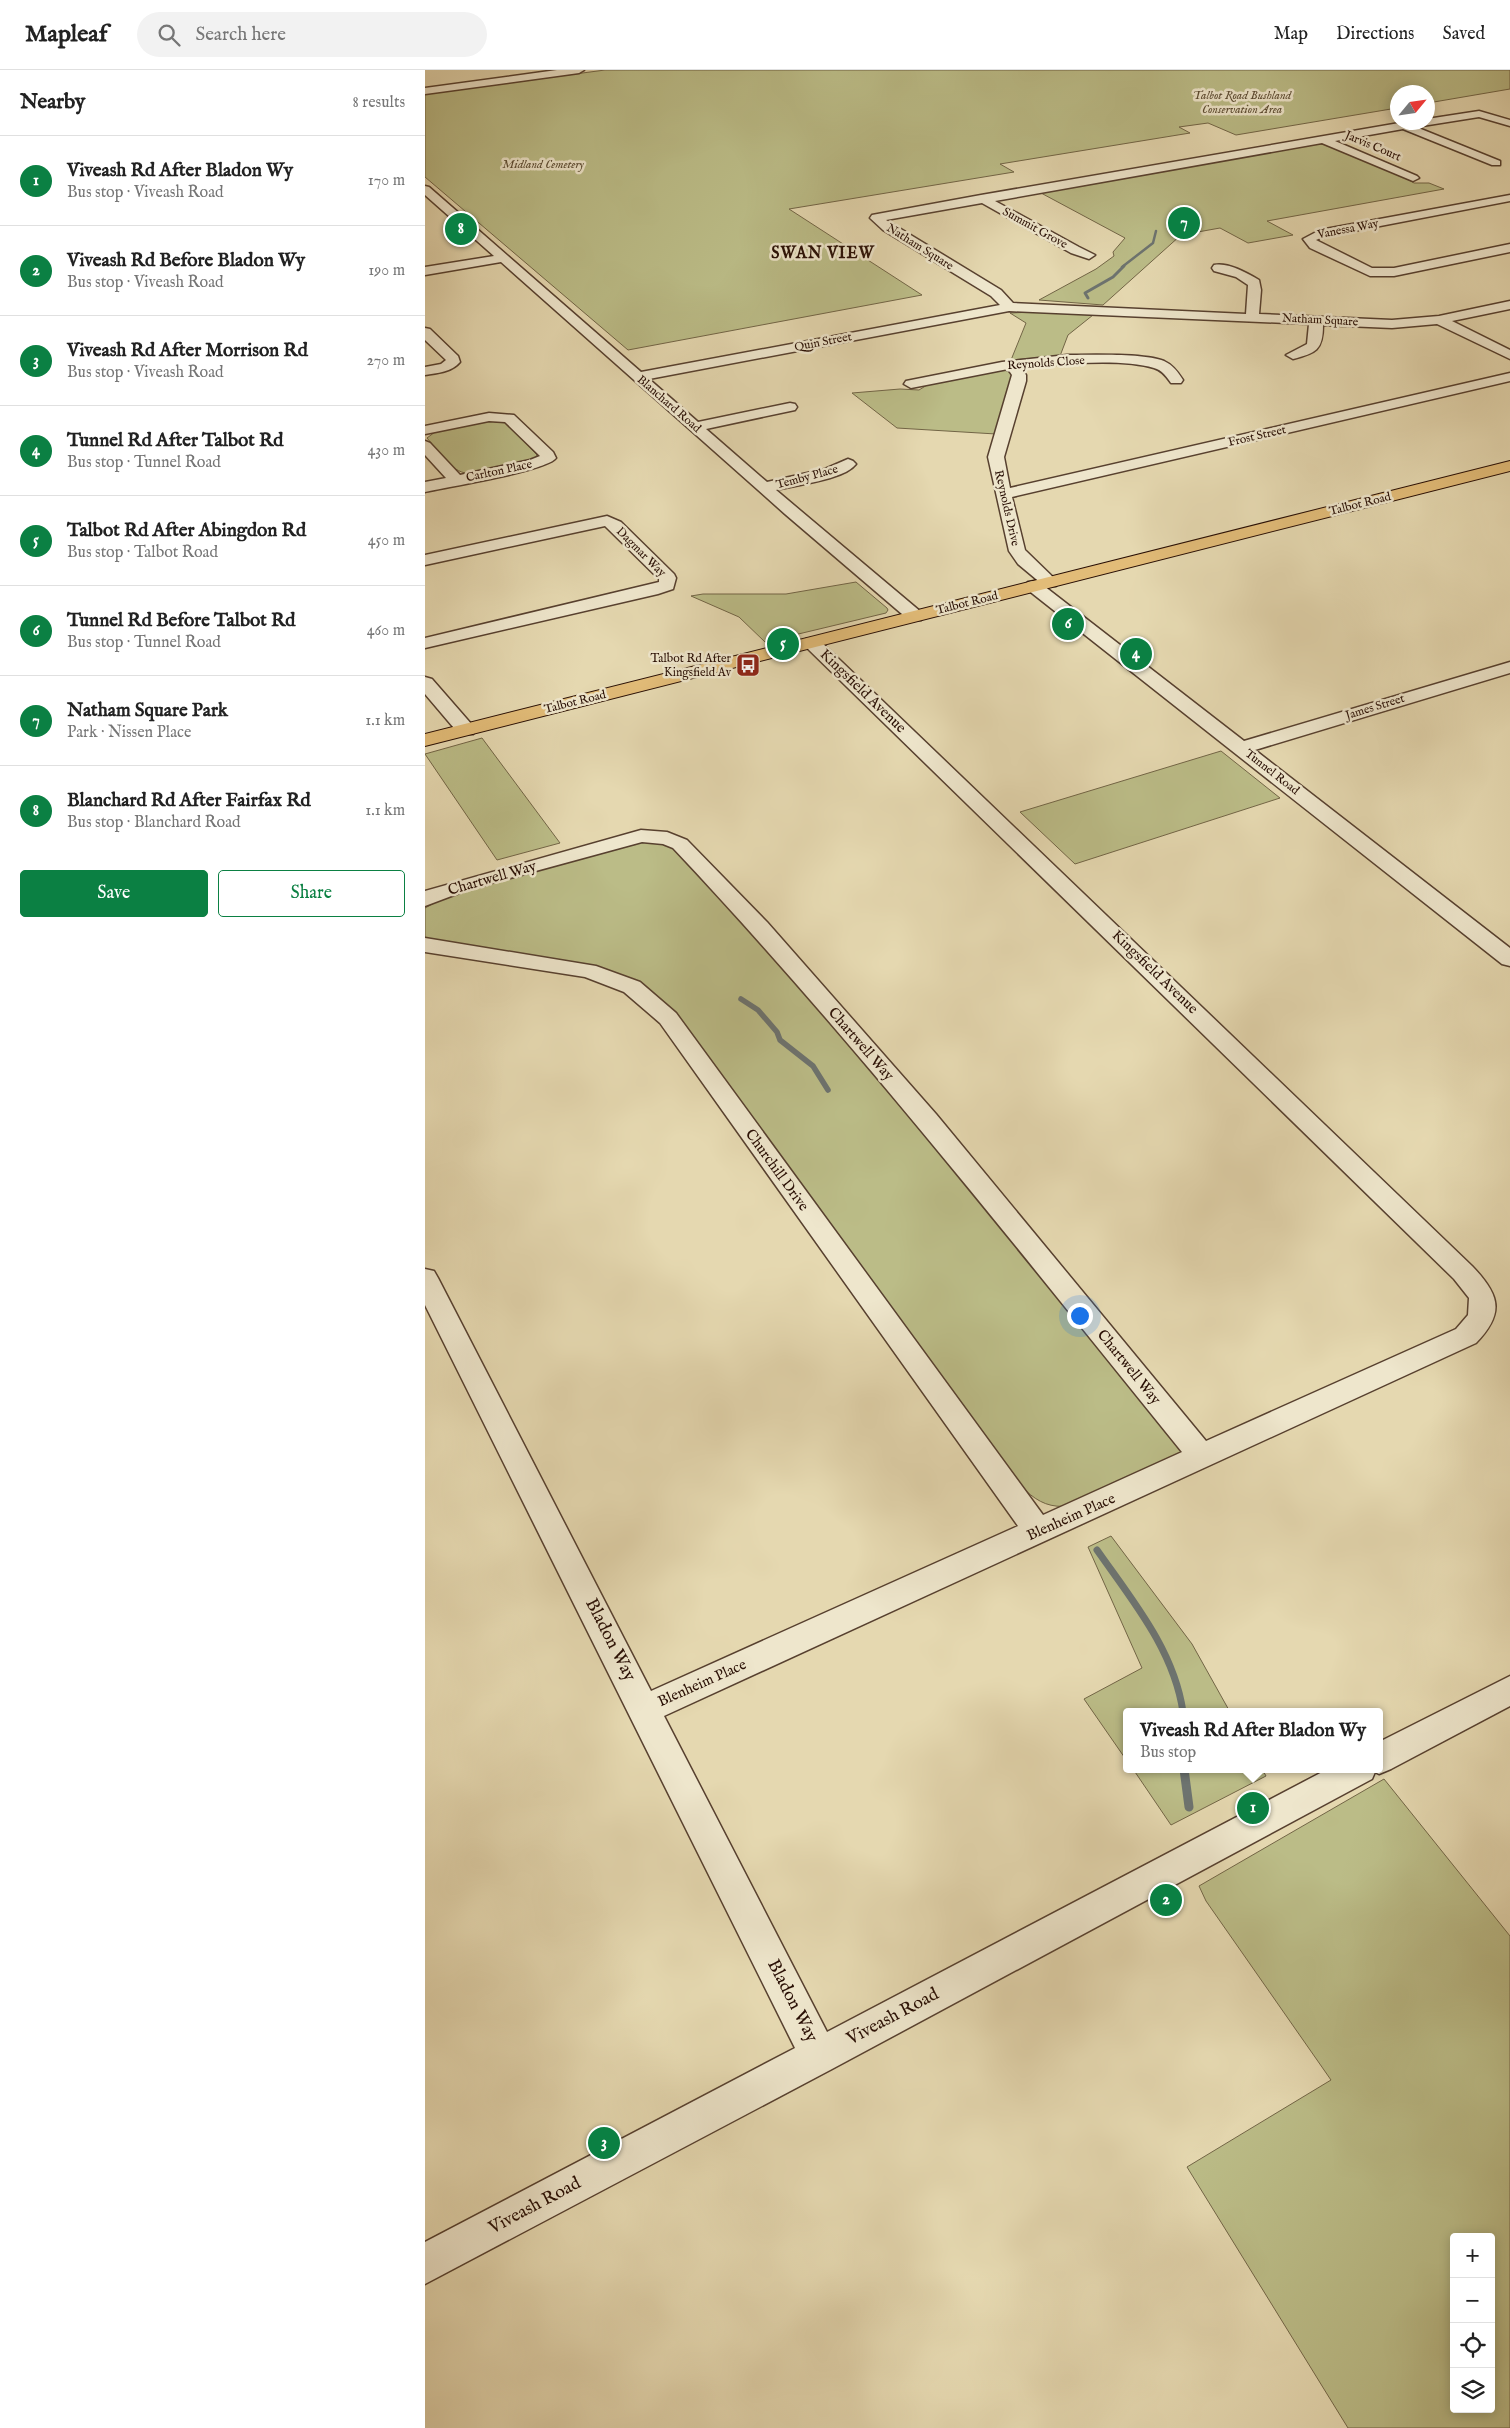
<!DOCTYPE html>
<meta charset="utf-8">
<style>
:root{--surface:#fff;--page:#f2f2f2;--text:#222;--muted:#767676;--line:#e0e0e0;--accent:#0b8043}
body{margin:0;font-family:"IM FELL English",serif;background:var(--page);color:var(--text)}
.controls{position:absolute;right:15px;bottom:15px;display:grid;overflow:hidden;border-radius:5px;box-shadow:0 2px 12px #0003}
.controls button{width:45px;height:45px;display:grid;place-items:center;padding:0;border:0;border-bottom:1px solid var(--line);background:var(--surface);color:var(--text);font:25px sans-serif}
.compass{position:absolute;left:965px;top:15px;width:45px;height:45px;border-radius:50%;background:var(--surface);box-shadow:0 2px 12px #0003;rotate:61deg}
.you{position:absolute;left:654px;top:1245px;width:18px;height:18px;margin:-12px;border:4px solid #fff;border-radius:50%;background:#1a73e8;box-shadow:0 0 0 8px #1a73e833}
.badge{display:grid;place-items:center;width:32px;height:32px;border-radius:50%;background:var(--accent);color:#fff;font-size:16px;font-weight:700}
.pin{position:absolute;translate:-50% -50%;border:2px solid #fff;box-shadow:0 1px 5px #0006}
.popup{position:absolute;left:698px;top:1638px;width:260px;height:65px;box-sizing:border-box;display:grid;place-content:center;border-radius:5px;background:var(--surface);filter:drop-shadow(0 1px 4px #0005);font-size:16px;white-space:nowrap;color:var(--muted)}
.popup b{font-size:19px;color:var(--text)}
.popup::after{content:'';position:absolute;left:50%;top:100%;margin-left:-10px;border:10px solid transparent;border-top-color:var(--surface)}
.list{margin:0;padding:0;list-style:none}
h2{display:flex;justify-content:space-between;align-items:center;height:65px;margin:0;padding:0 20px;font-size:21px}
h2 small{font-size:16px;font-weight:400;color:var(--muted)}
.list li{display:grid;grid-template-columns:32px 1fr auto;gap:15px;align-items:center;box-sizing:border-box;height:90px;padding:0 20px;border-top:1px solid var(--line)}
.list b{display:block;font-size:19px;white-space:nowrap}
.list p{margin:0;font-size:16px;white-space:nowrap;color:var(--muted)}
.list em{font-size:16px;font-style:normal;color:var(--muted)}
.actions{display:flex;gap:10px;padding:15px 20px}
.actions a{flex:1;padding:11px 0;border:1px solid var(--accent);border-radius:5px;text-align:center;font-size:18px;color:var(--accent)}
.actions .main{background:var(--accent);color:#fff}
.icon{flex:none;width:28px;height:28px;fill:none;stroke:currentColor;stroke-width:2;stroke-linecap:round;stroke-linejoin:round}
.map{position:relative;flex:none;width:1085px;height:2358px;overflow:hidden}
header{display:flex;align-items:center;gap:30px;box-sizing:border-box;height:70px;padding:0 25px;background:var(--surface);border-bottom:1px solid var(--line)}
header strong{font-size:24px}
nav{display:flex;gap:28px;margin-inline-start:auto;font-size:18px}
.search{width:350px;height:45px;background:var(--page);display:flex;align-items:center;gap:12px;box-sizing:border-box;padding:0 18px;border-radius:28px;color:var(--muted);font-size:19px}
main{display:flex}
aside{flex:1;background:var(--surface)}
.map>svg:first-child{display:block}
</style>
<header>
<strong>Mapleaf</strong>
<div class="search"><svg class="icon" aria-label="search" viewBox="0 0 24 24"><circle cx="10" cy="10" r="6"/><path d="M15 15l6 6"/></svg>Search here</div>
<nav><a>Map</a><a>Directions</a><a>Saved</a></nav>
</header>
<main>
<aside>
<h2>Nearby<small>8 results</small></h2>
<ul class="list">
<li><span class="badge">1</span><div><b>Viveash Rd After Bladon Wy</b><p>Bus stop · Viveash Road</p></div><em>170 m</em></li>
<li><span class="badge">2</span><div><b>Viveash Rd Before Bladon Wy</b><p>Bus stop · Viveash Road</p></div><em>190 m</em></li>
<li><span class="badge">3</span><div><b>Viveash Rd After Morrison Rd</b><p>Bus stop · Viveash Road</p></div><em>270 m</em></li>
<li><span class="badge">4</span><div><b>Tunnel Rd After Talbot Rd</b><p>Bus stop · Tunnel Road</p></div><em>430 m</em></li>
<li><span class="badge">5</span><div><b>Talbot Rd After Abingdon Rd</b><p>Bus stop · Talbot Road</p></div><em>450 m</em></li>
<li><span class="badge">6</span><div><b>Tunnel Rd Before Talbot Rd</b><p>Bus stop · Tunnel Road</p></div><em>460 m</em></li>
<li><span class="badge">7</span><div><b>Natham Square Park</b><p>Park · Nissen Place</p></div><em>1.1 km</em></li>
<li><span class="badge">8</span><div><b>Blanchard Rd After Fairfax Rd</b><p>Bus stop · Blanchard Road</p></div><em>1.1 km</em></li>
</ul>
<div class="actions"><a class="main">Save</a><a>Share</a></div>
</aside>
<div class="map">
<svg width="1085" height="2358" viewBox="0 0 1085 2358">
<rect width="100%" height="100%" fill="#e5d8b0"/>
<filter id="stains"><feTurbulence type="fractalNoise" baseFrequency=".004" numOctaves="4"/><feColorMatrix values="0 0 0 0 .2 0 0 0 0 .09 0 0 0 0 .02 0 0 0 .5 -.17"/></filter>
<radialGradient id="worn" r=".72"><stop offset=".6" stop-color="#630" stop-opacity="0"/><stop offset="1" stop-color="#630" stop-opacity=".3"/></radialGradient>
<path fill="#bbbc87" stroke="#726546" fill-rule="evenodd" d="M180,0h905v19l-82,14 -1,-11h-30v16l-161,27 -28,-12 -29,4 11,6 -190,31 14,8 -225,37 133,86 -294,55 -203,-173v-83z
M892,74l12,1 72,30 13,8h15l15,6 -177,32 26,14 -45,8 -28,-15 -39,7 -78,70 -64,-5 57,-31 18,-13 -1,-4 12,-14 -84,-45z
M609,242l59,3 -25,20 -8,21 -49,4 15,-37 -16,-10z
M577,299l11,5 -17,60 -99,-6 -45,-35 48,-4 19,1 13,-8z
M63,351l19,2 30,32 -2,4 -62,15c-22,0 -32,-20 -46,-36l8,-6z
M431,512l31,26 1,2 -2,3 -121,29 -26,-25 -48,-21 12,-2h83z
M57,668l78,105 -63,17 -72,-106z
M796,681l59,47 -205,66 -55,-52z
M227,771l17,4 7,5 242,258 265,338 -5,10 -108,50c-19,2 -31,-3 -45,-16l-390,-508 -210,-42v-32l28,-15 177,-50z
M686,1466l81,108 38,68h-103v49l-43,-62 58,-31 -54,-121z
M708,1699h129l4,7 -95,49z
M959,1709l126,157v492h-162l-161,-261 144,-87 -125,-179 -7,-15zM1029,2167h37v172h-37z"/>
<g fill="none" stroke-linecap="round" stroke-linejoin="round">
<path stroke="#6d736f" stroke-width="2.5" d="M697,197l31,-24 3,-12"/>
<path stroke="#6d736f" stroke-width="3" d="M663,228l-3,-5 28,-16 11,-11"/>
<path stroke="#6d736f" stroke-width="5.5" d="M316,929l17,11 19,22 3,8 33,26 15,24"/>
<path stroke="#6d736f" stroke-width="7" d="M672,1480c35,50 77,100 86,162"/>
<path stroke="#6d736f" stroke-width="9" d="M759,1699l5,38"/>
<g stroke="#57402f" stroke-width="3">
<path id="minor" d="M132,0h27l-5,3 -154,21v-6z
M1054,41l31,9v6l-31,-9 -63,10 84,34v4h-8l-89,-36 -68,12 82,35 2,2 -6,3 -91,-38 -327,58 84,46 16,8 -6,4 -18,-6 -89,-50 -96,17 115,70 12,13 233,11 2,-29 -12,-8 -22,-6 -2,-3 2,-3c14,-3 33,8 45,15l2,10 -2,24 133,6 47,-4 71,-15v8l-58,12 58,29v9l-73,-35 -45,4 -69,-3c0,25 -7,28 -30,34l-7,-4 21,-11 2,-20 -300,-13 -360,68 49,43 92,-19 5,1 2,3 -2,3 -89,19 61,53 58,-13 23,-10 5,2 3,3c-12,16 -61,21 -80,26l145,122 3,4 -3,4h-12l-124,-106 -284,-252 -76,13v-8l69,-11 -69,-61v-9l4,1 212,185 359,-67 -9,-9 -108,-66 -13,-12 2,-3 109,-20 424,-73h22v-3z
M1085,125v6l-187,36 -7,3 56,28h22l116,-24v8l-116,24h-24l-60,-28 -7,-9 17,-9z
M0,258l5,1 28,27 2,6c-8,10 -23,11 -35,13v-8l16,-3 5,-4 -21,-20z
M642,285c23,0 77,-2 97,6 9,4 14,11 19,19l-2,3h-10c-4,-6 -9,-13 -17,-15 -33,-10 -98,-4 -133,0l5,7v6l-22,76 6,31 500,-115v8l-498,116 13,53 33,32 -2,4h-12l200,155 266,-79v11l-255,77 255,198v18l-8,-2 -474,-374 -3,-4 3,-4 6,-1 8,3 -24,-20 -9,-13 -21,-94 24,-82 -4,-6 -97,19 -7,-4 2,-3 96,-19z
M64,343l25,2 39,37 3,6c-9,13 -110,29 -131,34v-10l21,-4 -21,-23v-14l5,2 30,32 70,-15 10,-4 -35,-34 -16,-1 -64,13v-8z
M182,446l14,6 53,52 2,4 -3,11 -15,5 -233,54v-10l234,-56v-3l-54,-53 -180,39v-10z
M387,568l6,1 654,627c28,29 33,47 4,77l-812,373 163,316 501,-263h51v-27l131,-66v30l-119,63 -12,5 -4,-2 -3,7 -540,290 -407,215v-42l370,-194 -370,-743v-36l9,2 4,7 213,413 367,-165 -358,-503 -36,-31 -39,-15 -160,-25v-14l171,28 44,16 36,31 367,502 139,-63c-166,-205 -328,-412 -509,-604l-10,-4 -21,-2 -172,47 -45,17v-15l216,-61 26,2 20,8 80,82 169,192 270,327 250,-112 12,-14 1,-17 -15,-19 -648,-632 -3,-4 3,-4z
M0,607l7,2 41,47 3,4 -3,4h-14l-34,-40z"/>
</g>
<g stroke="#280e04" stroke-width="2">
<path id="major" d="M1085,391v10l-1085,275v-12z"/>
</g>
<use href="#minor" fill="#eee6cc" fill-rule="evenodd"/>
<use href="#major" fill="#e2bc78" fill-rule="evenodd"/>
</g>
<defs>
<g id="bus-square" transform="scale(1.25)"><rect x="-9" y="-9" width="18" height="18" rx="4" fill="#8f2418" stroke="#eee6cc"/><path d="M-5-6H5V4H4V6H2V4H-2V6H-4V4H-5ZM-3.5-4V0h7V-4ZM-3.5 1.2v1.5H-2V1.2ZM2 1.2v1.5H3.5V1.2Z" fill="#fff"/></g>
</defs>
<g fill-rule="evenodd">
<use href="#bus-square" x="323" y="595"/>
</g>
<g text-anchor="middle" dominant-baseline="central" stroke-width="5" stroke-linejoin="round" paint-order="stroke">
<g font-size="12" font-style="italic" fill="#5b4b32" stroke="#eee6cc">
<text x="817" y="25">Talbot Road Bushland<tspan x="817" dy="14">Conservation Area</tspan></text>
<text x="118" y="94">Midland Cemetery</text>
</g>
<g font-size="12" fill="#280e04" stroke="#eee6cc">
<text transform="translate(948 76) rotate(23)">Jarvis Court</text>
<text transform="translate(610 158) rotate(29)">Summit Grove</text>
<text transform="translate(923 159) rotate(-11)">Vanessa Way</text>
<text transform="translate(495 177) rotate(32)">Natham Square</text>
<text transform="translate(895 250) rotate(3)">Natham Square</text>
<text transform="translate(398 272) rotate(-11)">Quin Street</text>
<text transform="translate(621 293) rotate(-4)">Reynolds Close</text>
<text transform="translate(244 334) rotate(41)">Blanchard Road</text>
<text transform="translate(832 366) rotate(-13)">Frost Street</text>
<text transform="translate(74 401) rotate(-12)">Carlton Place</text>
<text transform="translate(382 407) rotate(-15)">Temby Place</text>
<text transform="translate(935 434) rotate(-14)">Talbot Road</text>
<text transform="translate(582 438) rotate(77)">Reynolds Drive</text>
<text transform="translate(216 482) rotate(45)">Dagmar Way</text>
<text transform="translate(542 533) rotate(-14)">Talbot Road</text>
<text transform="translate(150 632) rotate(-14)">Talbot Road</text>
<text transform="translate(950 637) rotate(-17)">James Street</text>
<text transform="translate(847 702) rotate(38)">Tunnel Road</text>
</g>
<g font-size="12" fill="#280e04" stroke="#eee6cc" text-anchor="end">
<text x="306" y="588">Talbot Rd After<tspan x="306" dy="14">Kingsfield Av</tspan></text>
</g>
<g font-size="15" fill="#280e04" stroke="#eee6cc">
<text transform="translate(438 621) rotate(44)">Kingsfield Avenue</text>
<text transform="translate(67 808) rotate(-16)">Chartwell Way</text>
<text transform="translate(730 902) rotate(44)">Kingsfield Avenue</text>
<text transform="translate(436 974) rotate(49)">Chartwell Way</text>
<text transform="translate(352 1100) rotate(54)">Churchill Drive</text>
<text transform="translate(704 1297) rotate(51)">Chartwell Way</text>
<text transform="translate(646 1447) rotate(-24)">Blenheim Place</text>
<text transform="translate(277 1613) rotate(-24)">Blenheim Place</text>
</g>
<g font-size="16" font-weight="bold" letter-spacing="1" fill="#280e04" stroke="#eee6cc">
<text x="398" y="184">SWAN VIEW</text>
</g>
<g font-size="18" fill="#280e04" stroke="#eee6cc">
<text transform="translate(185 1570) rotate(63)">Bladon Way</text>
<text transform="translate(367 1931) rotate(63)">Bladon Way</text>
<text transform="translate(468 1947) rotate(-28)">Viveash Road</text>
<text transform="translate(110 2136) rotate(-28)">Viveash Road</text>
</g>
</g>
<rect width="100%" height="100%" filter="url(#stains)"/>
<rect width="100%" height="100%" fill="url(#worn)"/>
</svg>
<div class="controls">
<button>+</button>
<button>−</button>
<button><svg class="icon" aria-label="locate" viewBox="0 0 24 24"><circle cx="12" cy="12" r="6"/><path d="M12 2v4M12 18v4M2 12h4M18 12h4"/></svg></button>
<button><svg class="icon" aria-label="layers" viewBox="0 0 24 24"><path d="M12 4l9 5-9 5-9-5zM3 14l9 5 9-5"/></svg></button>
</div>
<svg class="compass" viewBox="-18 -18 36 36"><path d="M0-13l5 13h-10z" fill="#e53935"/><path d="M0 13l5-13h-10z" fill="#767676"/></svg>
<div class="you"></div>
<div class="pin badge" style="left:828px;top:1738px">1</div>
<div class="popup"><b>Viveash Rd After Bladon Wy</b>Bus stop</div>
<div class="pin badge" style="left:741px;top:1830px">2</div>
<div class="pin badge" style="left:179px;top:2073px">3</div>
<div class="pin badge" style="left:711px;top:584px">4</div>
<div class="pin badge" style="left:358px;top:574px">5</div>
<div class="pin badge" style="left:643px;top:554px">6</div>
<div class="pin badge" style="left:759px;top:153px">7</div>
<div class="pin badge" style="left:36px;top:159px">8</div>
</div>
</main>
